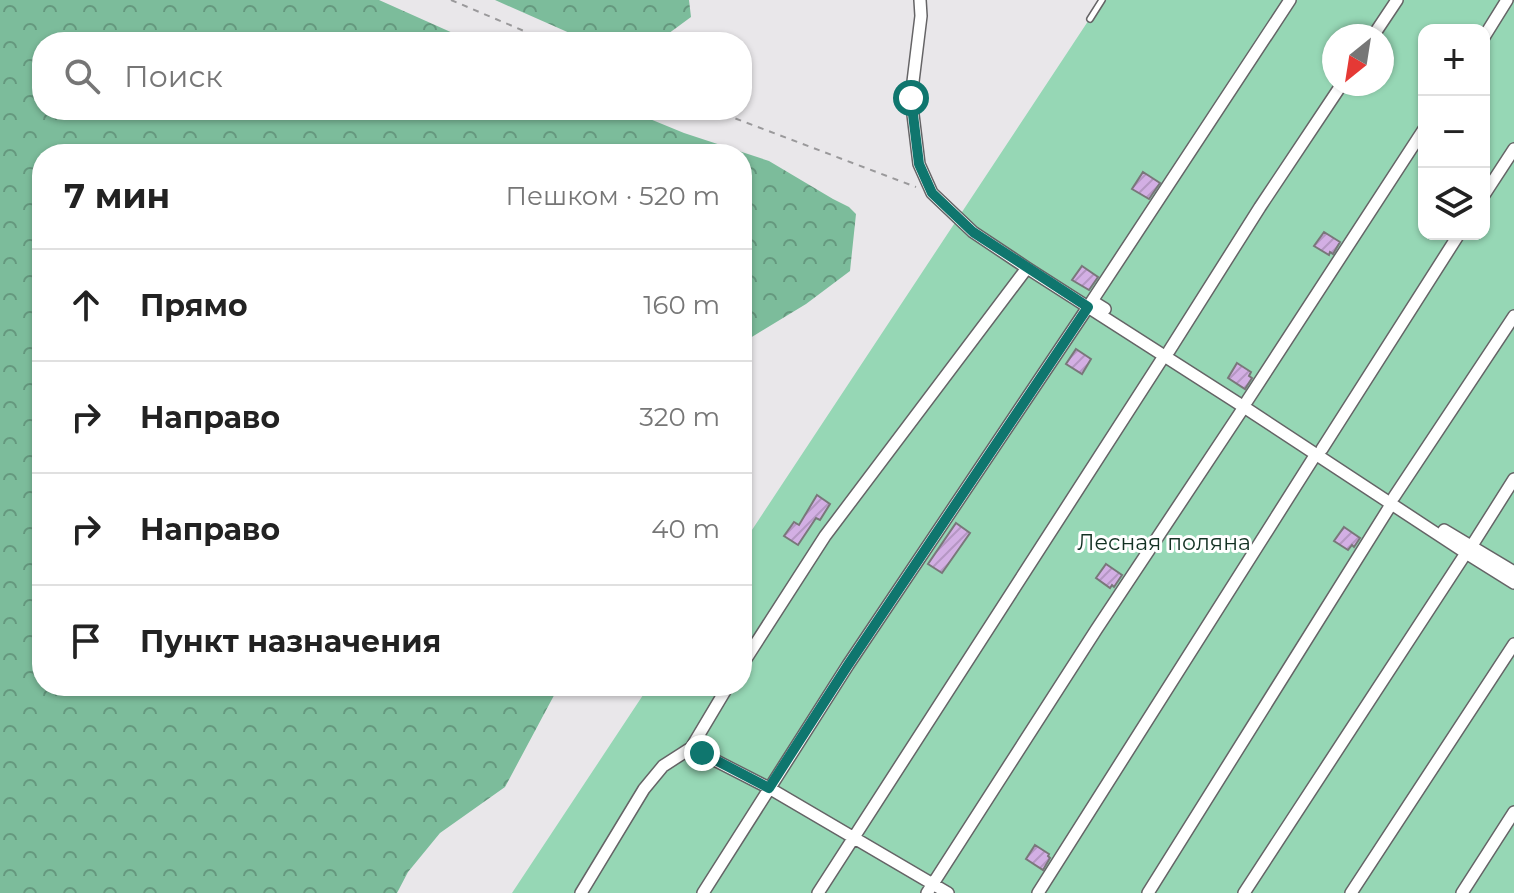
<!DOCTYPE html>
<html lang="ru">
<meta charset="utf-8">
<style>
:root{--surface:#fff;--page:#f2f2f2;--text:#222;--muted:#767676;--line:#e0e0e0}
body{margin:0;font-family:Montserrat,sans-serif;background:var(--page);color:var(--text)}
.controls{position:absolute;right:24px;top:24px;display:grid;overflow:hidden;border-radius:16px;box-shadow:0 2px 6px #0004}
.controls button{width:72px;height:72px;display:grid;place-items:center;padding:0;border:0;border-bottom:2px solid var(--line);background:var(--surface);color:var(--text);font:40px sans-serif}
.compass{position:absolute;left:1322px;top:24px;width:72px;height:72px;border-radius:50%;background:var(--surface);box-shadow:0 2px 6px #0004;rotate:210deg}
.stop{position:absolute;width:24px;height:24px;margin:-18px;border:6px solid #0f766e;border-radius:50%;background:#fff}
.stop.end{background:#0f766e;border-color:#fff;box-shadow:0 2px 8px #0008}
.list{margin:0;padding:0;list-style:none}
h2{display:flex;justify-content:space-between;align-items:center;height:104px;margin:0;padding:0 32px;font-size:34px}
h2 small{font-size:26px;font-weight:400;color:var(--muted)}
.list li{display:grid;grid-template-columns:52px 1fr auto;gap:24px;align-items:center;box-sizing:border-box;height:112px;padding:0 32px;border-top:2px solid var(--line)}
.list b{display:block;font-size:30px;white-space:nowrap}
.list em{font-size:26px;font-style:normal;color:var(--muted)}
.icon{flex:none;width:44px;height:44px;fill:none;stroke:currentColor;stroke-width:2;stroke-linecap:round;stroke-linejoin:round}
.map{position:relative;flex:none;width:1514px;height:893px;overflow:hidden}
.search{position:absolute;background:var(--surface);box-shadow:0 2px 6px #0004;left:32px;top:32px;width:720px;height:88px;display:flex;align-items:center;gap:20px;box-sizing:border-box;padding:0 28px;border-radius:32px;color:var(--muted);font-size:30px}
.panel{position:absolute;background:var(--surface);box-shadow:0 2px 6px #0004;left:32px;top:144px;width:720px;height:552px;border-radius:32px}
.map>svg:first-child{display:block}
</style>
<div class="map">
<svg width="1514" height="893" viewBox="0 0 1514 893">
<defs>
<pattern id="forest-crowns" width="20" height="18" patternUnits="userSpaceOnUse" patternTransform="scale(2)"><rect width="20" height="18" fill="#7cbc9b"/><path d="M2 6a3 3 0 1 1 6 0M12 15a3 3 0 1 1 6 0" fill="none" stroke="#65987e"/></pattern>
<pattern id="building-hatch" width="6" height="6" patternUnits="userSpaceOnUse" patternTransform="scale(2)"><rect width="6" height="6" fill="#d3afe4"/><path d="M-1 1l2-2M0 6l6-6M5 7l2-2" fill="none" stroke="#b596c3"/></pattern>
</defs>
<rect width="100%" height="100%" fill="#e9e7ea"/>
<path fill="url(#forest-crowns)" d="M0,0h379l94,42h-431v68h586l56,23 85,28 64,38 16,8 7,7 -6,57 -44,33 -64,39v-189h-700v532h517l-54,101 -65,46 -32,39 -11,21h-397z
M495,0h194l2,17 -34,25h-67z"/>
<path fill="#96d7b5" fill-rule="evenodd" d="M1102,0h412v893h-1002l137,-207h93v-141zM1424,30h60v204h-60zM1334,36h48v48h-48z"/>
<path fill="url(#building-hatch)" stroke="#79777a" stroke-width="2" d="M1143,172l17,11 -11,16 -17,-10z
M1324,232l16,10 -7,12 -3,-2 -1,3 -15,-9z
M1082,266l16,11 -9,13 -17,-10z
M1076,349l15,10 -9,15 -16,-10z
M1237,363l14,9 -2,4 3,2 -7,11 -17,-11z
M817,495l13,9 -10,16 -4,-2 -18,27 -14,-9 10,-14 5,3z
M956,523l14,10 -28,40 -14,-9z
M1344,527l16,11 -6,9 -2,-2 -4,5 -14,-9z
M1106,564l16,11 -8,12 -2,-2 -2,3 -14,-10z
M1035,845l14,9 -1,2 2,2 -7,12 -17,-11z"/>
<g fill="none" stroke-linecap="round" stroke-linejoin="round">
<g stroke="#656466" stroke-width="8">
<path id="lane" d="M1090,19l12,-19"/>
</g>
<g stroke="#656466" stroke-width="14">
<path id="street" d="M920,0l1,16 -10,82 8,66 13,29 41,39 54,36 217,139 222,146 48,30
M1373,36l24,-36
M1484,37l23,-37
M1484,195l30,-46
M1105,309l-13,-8 198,-301
M1169,351l91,-144 82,-123
M1247,401l177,-272
M1322,449l137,-215
M1394,497l120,-181
M1444,530l70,42
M1471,547l43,-68
M742,665l83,-129 202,-268
M691,748l78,40 179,105
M581,893l63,-104 19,-23 28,-18 37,-62
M703,893l145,-228 240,-358
M818,893l346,-537
M927,893l169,-263 148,-223
M1038,893l278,-439
M1148,893l244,-390
M1244,893l222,-340
M1351,893l163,-249
M1462,893l52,-81"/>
</g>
<path stroke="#9a999b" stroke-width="2" stroke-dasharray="6 6" stroke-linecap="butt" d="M451,0l99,42
M713,110l203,77"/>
<use href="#lane" stroke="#fff" stroke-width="5"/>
<use href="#street" stroke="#fff" stroke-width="11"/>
</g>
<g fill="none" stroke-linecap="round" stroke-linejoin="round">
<path stroke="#0f766e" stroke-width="10" d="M702,753l67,35 79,-123 240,-358 -115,-75 -41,-39 -13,-29 -8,-66"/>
</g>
<g text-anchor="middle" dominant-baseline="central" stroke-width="6" stroke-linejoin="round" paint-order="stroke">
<g font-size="22" fill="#133123" stroke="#fff">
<text x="1164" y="542">Лесная поляна</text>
</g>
</g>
</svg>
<div class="controls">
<button>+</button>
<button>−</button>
<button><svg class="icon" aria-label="layers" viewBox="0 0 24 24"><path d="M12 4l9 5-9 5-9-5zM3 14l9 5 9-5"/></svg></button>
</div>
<svg class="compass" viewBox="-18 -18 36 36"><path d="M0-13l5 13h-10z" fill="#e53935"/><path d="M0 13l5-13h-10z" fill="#767676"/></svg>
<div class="stop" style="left:911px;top:98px"></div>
<div class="stop end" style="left:702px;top:753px"></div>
<div class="search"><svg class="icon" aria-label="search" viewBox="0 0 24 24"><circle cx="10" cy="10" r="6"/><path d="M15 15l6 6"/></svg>Поиск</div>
<section class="panel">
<h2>7 мин<small>Пешком · 520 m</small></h2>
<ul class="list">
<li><svg class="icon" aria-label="ahead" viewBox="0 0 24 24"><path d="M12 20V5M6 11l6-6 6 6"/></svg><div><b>Прямо</b></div><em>160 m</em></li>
<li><svg class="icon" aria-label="right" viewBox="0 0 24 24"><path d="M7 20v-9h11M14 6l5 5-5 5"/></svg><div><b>Направо</b></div><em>320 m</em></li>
<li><svg class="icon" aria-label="right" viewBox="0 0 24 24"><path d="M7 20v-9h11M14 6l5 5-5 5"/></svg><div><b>Направо</b></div><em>40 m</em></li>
<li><svg class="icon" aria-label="arrive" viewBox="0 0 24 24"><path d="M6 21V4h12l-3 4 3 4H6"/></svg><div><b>Пункт назначения</b></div></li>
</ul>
</section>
</div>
